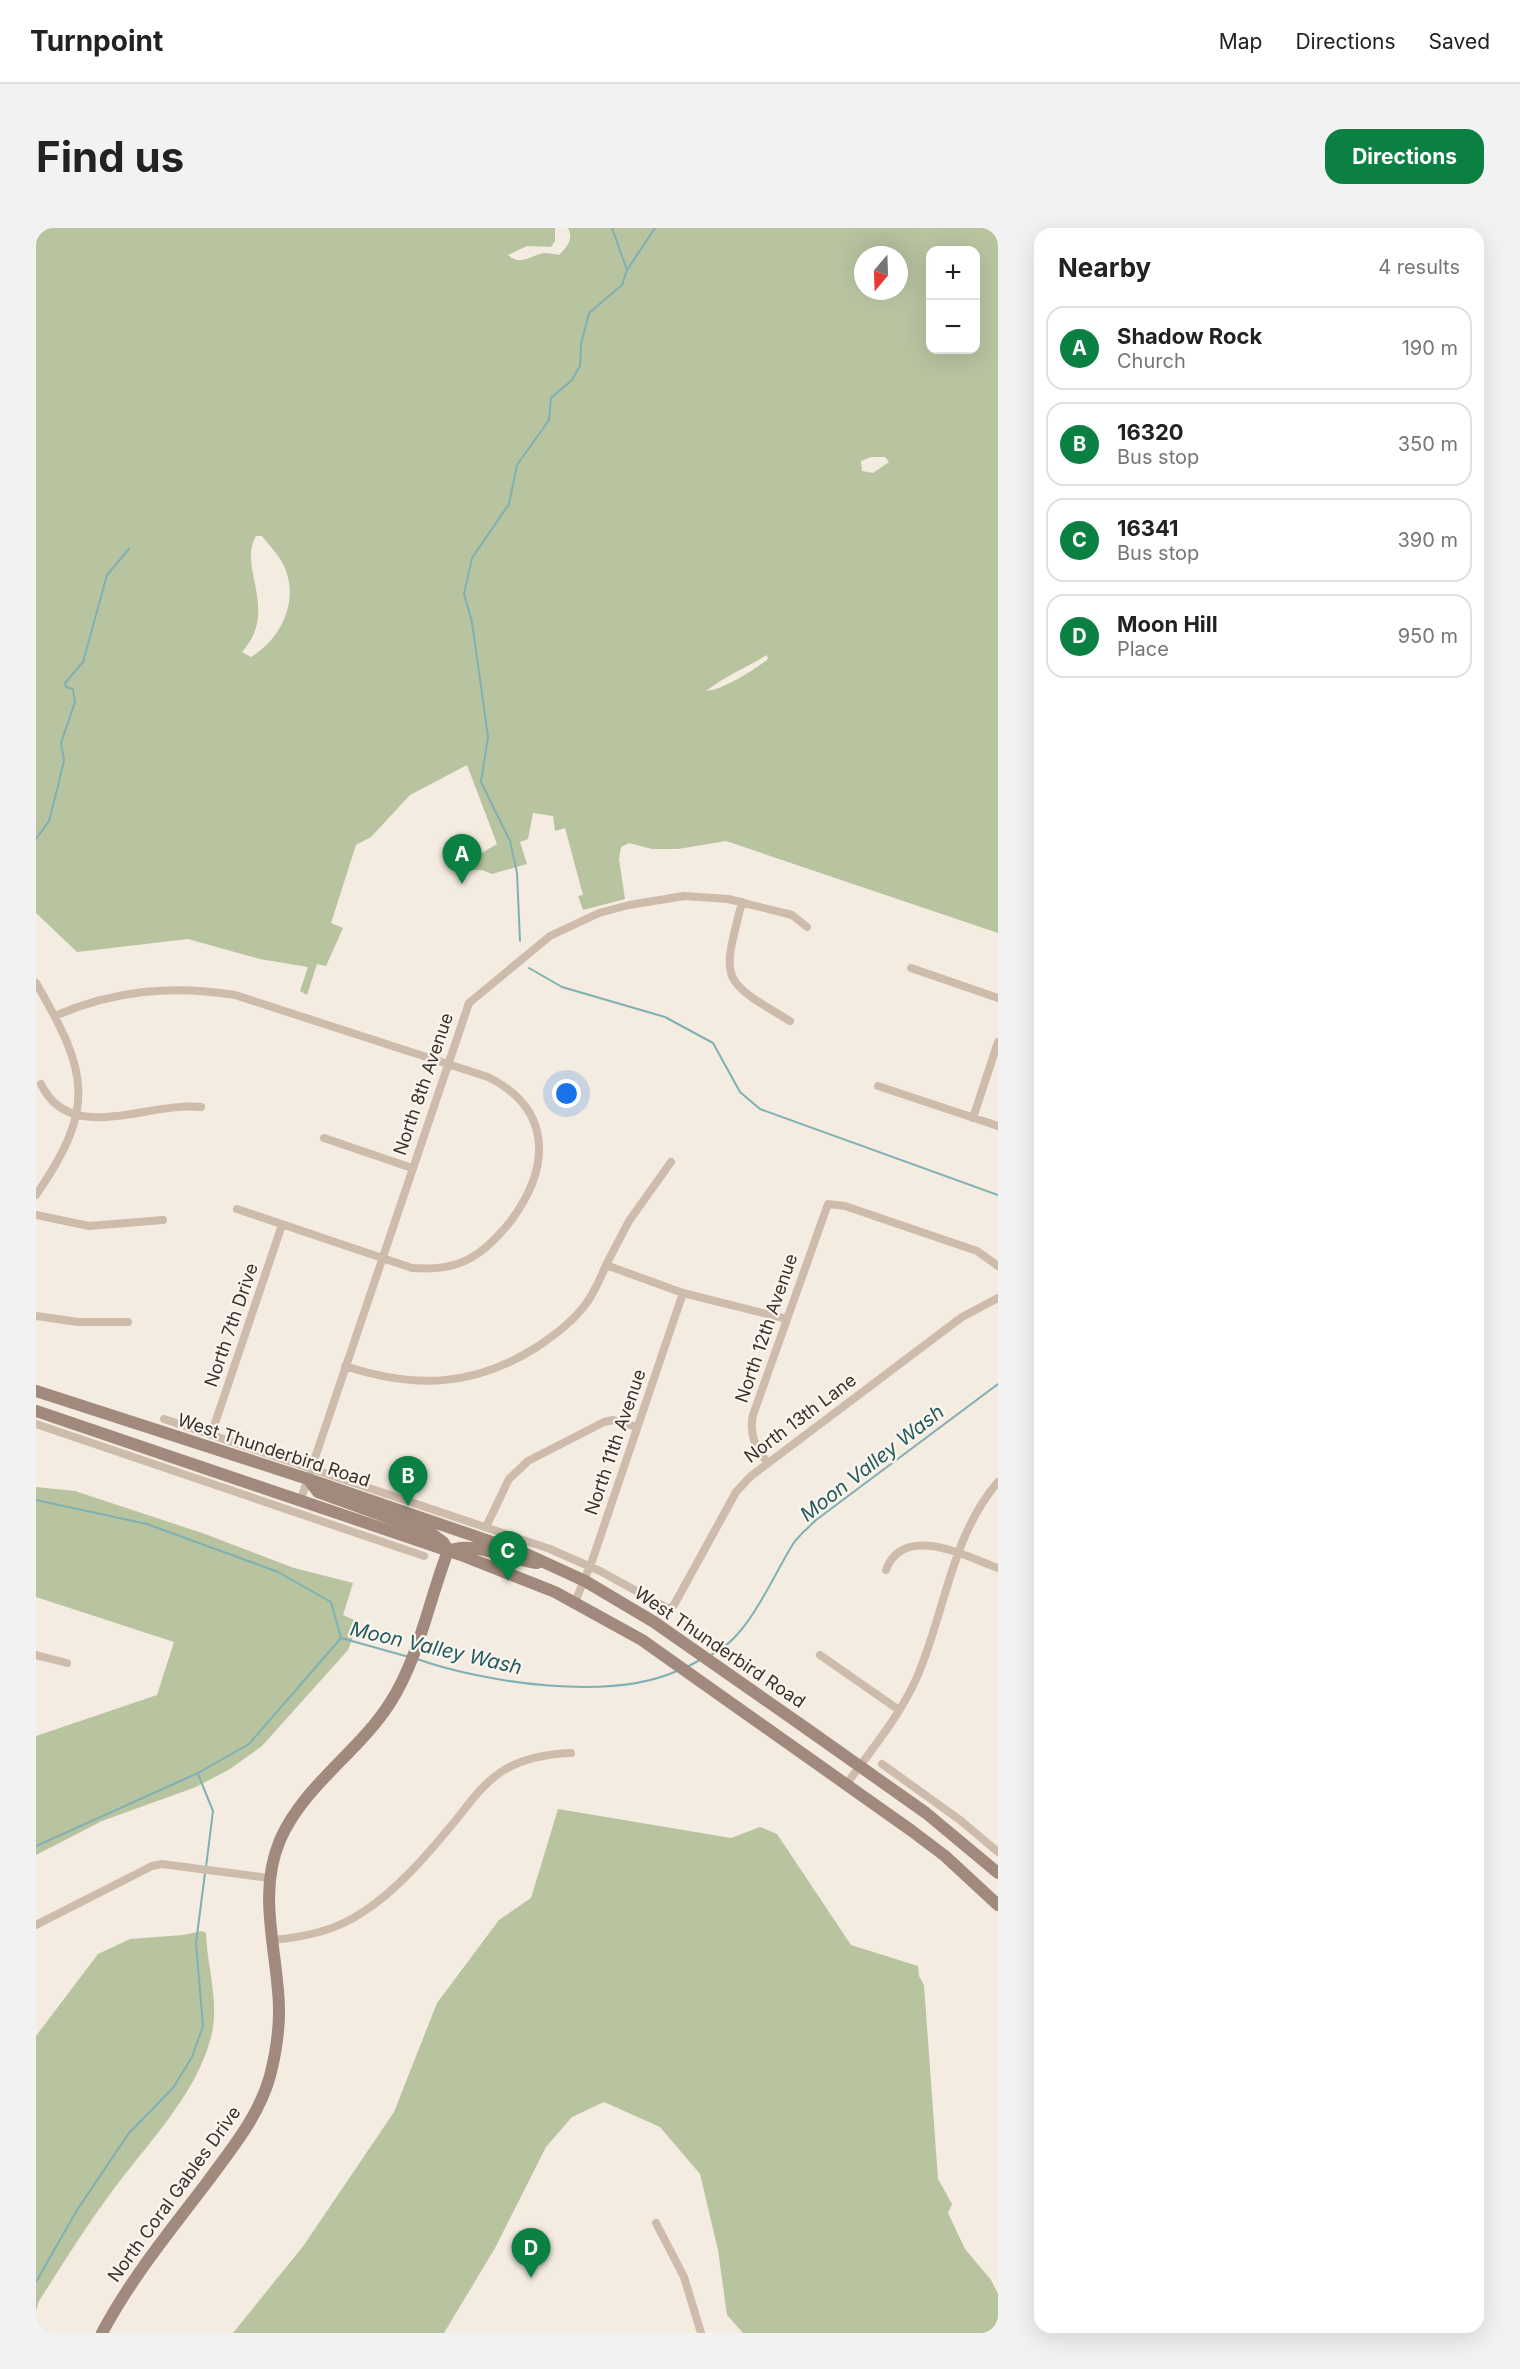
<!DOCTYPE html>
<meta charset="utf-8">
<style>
:root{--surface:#fff;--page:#f2f2f2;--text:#222;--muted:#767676;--line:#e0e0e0;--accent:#0b8043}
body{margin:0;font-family:Inter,sans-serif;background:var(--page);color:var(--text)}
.controls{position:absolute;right:18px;top:18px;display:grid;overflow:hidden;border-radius:12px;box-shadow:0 6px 24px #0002}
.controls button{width:54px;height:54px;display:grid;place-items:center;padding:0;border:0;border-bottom:2px solid var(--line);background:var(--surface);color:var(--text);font:30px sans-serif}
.compass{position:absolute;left:818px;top:18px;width:54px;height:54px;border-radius:50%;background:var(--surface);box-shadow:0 6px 24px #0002;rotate:199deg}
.you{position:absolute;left:531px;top:866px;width:21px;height:21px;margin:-15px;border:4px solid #fff;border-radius:50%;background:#1a73e8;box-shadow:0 0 0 9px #1a73e833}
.badge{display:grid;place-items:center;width:39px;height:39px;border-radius:50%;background:var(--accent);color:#fff;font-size:20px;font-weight:700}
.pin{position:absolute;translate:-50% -50px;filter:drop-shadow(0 2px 3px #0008)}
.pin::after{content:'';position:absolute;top:32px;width:21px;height:18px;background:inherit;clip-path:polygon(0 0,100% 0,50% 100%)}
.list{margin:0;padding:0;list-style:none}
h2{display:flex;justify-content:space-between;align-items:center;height:78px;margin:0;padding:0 24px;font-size:26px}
h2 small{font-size:20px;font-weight:400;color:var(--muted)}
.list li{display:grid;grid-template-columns:39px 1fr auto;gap:18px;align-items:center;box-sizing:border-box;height:84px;margin:0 12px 12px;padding:0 12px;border:2px solid var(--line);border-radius:18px}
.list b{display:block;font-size:22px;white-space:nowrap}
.list p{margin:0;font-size:20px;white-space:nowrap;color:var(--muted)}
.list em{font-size:20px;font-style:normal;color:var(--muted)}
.map{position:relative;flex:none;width:962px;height:2105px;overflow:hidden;border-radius:18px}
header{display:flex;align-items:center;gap:36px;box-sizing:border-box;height:84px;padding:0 30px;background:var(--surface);border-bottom:2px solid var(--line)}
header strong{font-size:28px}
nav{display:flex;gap:33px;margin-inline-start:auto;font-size:21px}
.intro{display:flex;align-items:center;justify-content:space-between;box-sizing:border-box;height:144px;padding:0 36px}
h1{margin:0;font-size:42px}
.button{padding:15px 27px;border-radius:18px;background:var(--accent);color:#fff;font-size:21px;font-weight:700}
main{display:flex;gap:36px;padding:0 36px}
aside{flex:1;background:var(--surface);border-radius:18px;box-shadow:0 6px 24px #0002}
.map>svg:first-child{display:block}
</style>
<header>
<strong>Turnpoint</strong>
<nav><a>Map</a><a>Directions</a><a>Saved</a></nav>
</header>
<div class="intro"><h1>Find us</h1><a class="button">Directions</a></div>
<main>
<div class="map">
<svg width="962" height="2105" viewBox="0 0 962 2105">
<rect width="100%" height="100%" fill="#f4ebe1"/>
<path fill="#b8c4a0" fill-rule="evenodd" d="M0,0h519v13l-4,6 -24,-1 -19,9c13,12 22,0 36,-2 5,0 11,1 15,2 8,-9 15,-15 9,-27h430v705l-272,-92 -48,8h-26l-23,-6 -8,4 -2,12 6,40 -42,11 -5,-14 5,-1 -18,-67 -10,3 -2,-15 -20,-3 -5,26 -8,3 7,22 -35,10 -10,-4h-22l1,-5 36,-21 -30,-79 -57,30 -39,42 -15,8 -25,78 12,5 -17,38 -9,-2 -10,31 -7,-4 8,-24 -48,-8 -72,-20 -111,13 -41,-39zM894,22h46v100h-46zM827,27h36v36h-36zM835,229h14l4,5 -16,11 -11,-2 -1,-10zM220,308h6c6,8 15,17 20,26 19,35 1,76 -31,95l-9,-5c38,-42 -5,-85 14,-116zM731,427l1,4c-14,11 -45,31 -62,32 18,-14 41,-24 61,-36z
M0,1259l39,4 130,43 89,34 59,15 -10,32 16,7 -11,28 -86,96 -32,23 -34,18 -94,34 -66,34v-119l121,-41 17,-53 -138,-45z
M522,1581l173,29 29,-11 17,7 74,111 67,21 1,10 5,9 14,194 14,25 -4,9 17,36 26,31 7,14v39h-255l-16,-18 -9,-65 -18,-76 -40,-47 -56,-25 -32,15 -26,30 -51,101 -51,85h-211l71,-88 90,-133 43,-109 62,-83 32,-22z
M166,1703l4,2c1,34 14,70 5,104 -15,59 -66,109 -101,157 -25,34 -48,71 -71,107l-3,10v-275l62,-82 32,-15 53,-4z"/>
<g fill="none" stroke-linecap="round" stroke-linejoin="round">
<path stroke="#7fb0b2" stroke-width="2" d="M576,0l15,42
M0,611l13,-18 9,-35 6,-26 -3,-17 14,-41 -2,-13 -7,-2 -1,-4 18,-21 24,-87 22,-26
M484,713l-3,-68 -7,-32 -29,-59 7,-45 -16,-115 -8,-28 8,-36 37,-54 8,-39 32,-45 2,-22 21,-18 8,-14 1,-22 8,-31 33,-28 5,-15 28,-42
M493,740l33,19 103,30 48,26 27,49 20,17 238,86
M0,1272l111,24 131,48 53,30 10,36
M675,1427c38,-18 60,-76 82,-111 6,-9 15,-16 23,-24l182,-136
M381,1431c68,24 195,43 262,11
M651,1439l13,-7
M162,1546l15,37 -7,56
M0,1618l162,-73 51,-29 92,-106 68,19
M0,2054l41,-72 52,-77 44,-45 19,-31 11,-31 -7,-83 9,-70"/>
<path stroke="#cdbbac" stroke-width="8" d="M706,674c-20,79 -23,77 48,119
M875,740l87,30
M0,755c52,89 61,124 0,212
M19,788c59,-26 117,-31 180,-21l253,82c66,33 62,92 22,145 -14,17 -31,35 -53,42 -15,5 -29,5 -45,4l-175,-59
M5,856c29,62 108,17 160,23
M842,858l120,40
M937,890l25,-76
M288,910l88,30
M0,987l53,11 74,-6
M570,1037l23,-44 42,-59
M0,1088l42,6h50
M309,1138c70,23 129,21 192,-19 19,-13 38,-27 51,-46 7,-11 13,-24 18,-36l77,28 104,26
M128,1191l386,130 50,22 69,38 5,-4 62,-113 15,-16 211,-159 36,-19
M0,1196l388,132
M175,1207l71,-210
M731,1234c-12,-15 -18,-28 -14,-47l75,-211 17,2 132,45 21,15
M265,1271l168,-496 81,-67 49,-23 30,-8 55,-9 44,3 64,16 15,12
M450,1299l23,-48 19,-18 76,-39 9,-2 24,7
M850,1342c17,-47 80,-14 112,-2
M539,1374l17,-41 91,-268
M0,1427l31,8
M784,1427l79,55
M846,1536l78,56 38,32
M810,1557c25,-35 54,-69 71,-108 28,-64 34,-141 81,-195
M0,1697l116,-59 10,-2 107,14
M236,1712c33,-3 63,-9 91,-28 33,-21 63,-56 88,-86 16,-19 30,-41 50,-54 21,-14 45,-18 70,-19
M620,1995l28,54 17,56"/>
<path stroke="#a18a7d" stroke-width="12" d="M0,1163l272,88 216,74 61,28 69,41 146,102 126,89 72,60
M0,1183l425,144 94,37 87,48 270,191 33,25 53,49
M272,1251l10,13 113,41 12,9 5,8
M412,1323c27,-11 61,9 89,12
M66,2105c29,-55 69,-103 106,-152 24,-33 51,-65 62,-105 7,-27 11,-57 8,-85 -4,-52 -19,-101 2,-151 24,-55 79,-88 110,-137 29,-45 39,-103 58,-152"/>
</g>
<g text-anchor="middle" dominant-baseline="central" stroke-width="4.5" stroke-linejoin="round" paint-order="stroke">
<g font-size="18" fill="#3b302b" stroke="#fbf5ee">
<text transform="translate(387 856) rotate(-71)">North 8th Avenue</text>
<text transform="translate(195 1097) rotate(-71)">North 7th Drive</text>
<text transform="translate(730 1100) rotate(-71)">North 12th Avenue</text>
<text transform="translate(764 1190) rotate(-37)">North 13th Lane</text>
<text transform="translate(579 1214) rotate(-71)">North 11th Avenue</text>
<text transform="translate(238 1222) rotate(18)">West Thunderbird Road</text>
<text transform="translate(684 1419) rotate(34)">West Thunderbird Road</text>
<text transform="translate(138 1966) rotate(-54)">North Coral Gables Drive</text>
</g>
<g font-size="20" font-style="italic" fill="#1f5a5e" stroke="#fbf5ee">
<text transform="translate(836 1235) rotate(-38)">Moon Valley Wash</text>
<text transform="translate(400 1420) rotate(13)">Moon Valley Wash</text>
</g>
</g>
</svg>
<div class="controls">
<button>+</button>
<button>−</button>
</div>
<svg class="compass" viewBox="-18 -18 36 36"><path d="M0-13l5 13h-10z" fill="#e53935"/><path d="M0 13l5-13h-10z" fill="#767676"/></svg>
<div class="you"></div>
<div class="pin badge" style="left:426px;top:656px">A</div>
<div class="pin badge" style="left:372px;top:1278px">B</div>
<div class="pin badge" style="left:472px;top:1353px">C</div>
<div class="pin badge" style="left:495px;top:2050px">D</div>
</div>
<aside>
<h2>Nearby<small>4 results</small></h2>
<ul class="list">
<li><span class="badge">A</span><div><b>Shadow Rock</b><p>Church</p></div><em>190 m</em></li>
<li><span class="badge">B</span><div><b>16320</b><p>Bus stop</p></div><em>350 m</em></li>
<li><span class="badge">C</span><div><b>16341</b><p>Bus stop</p></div><em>390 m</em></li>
<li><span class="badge">D</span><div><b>Moon Hill</b><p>Place</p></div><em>950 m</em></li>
</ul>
</aside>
</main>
